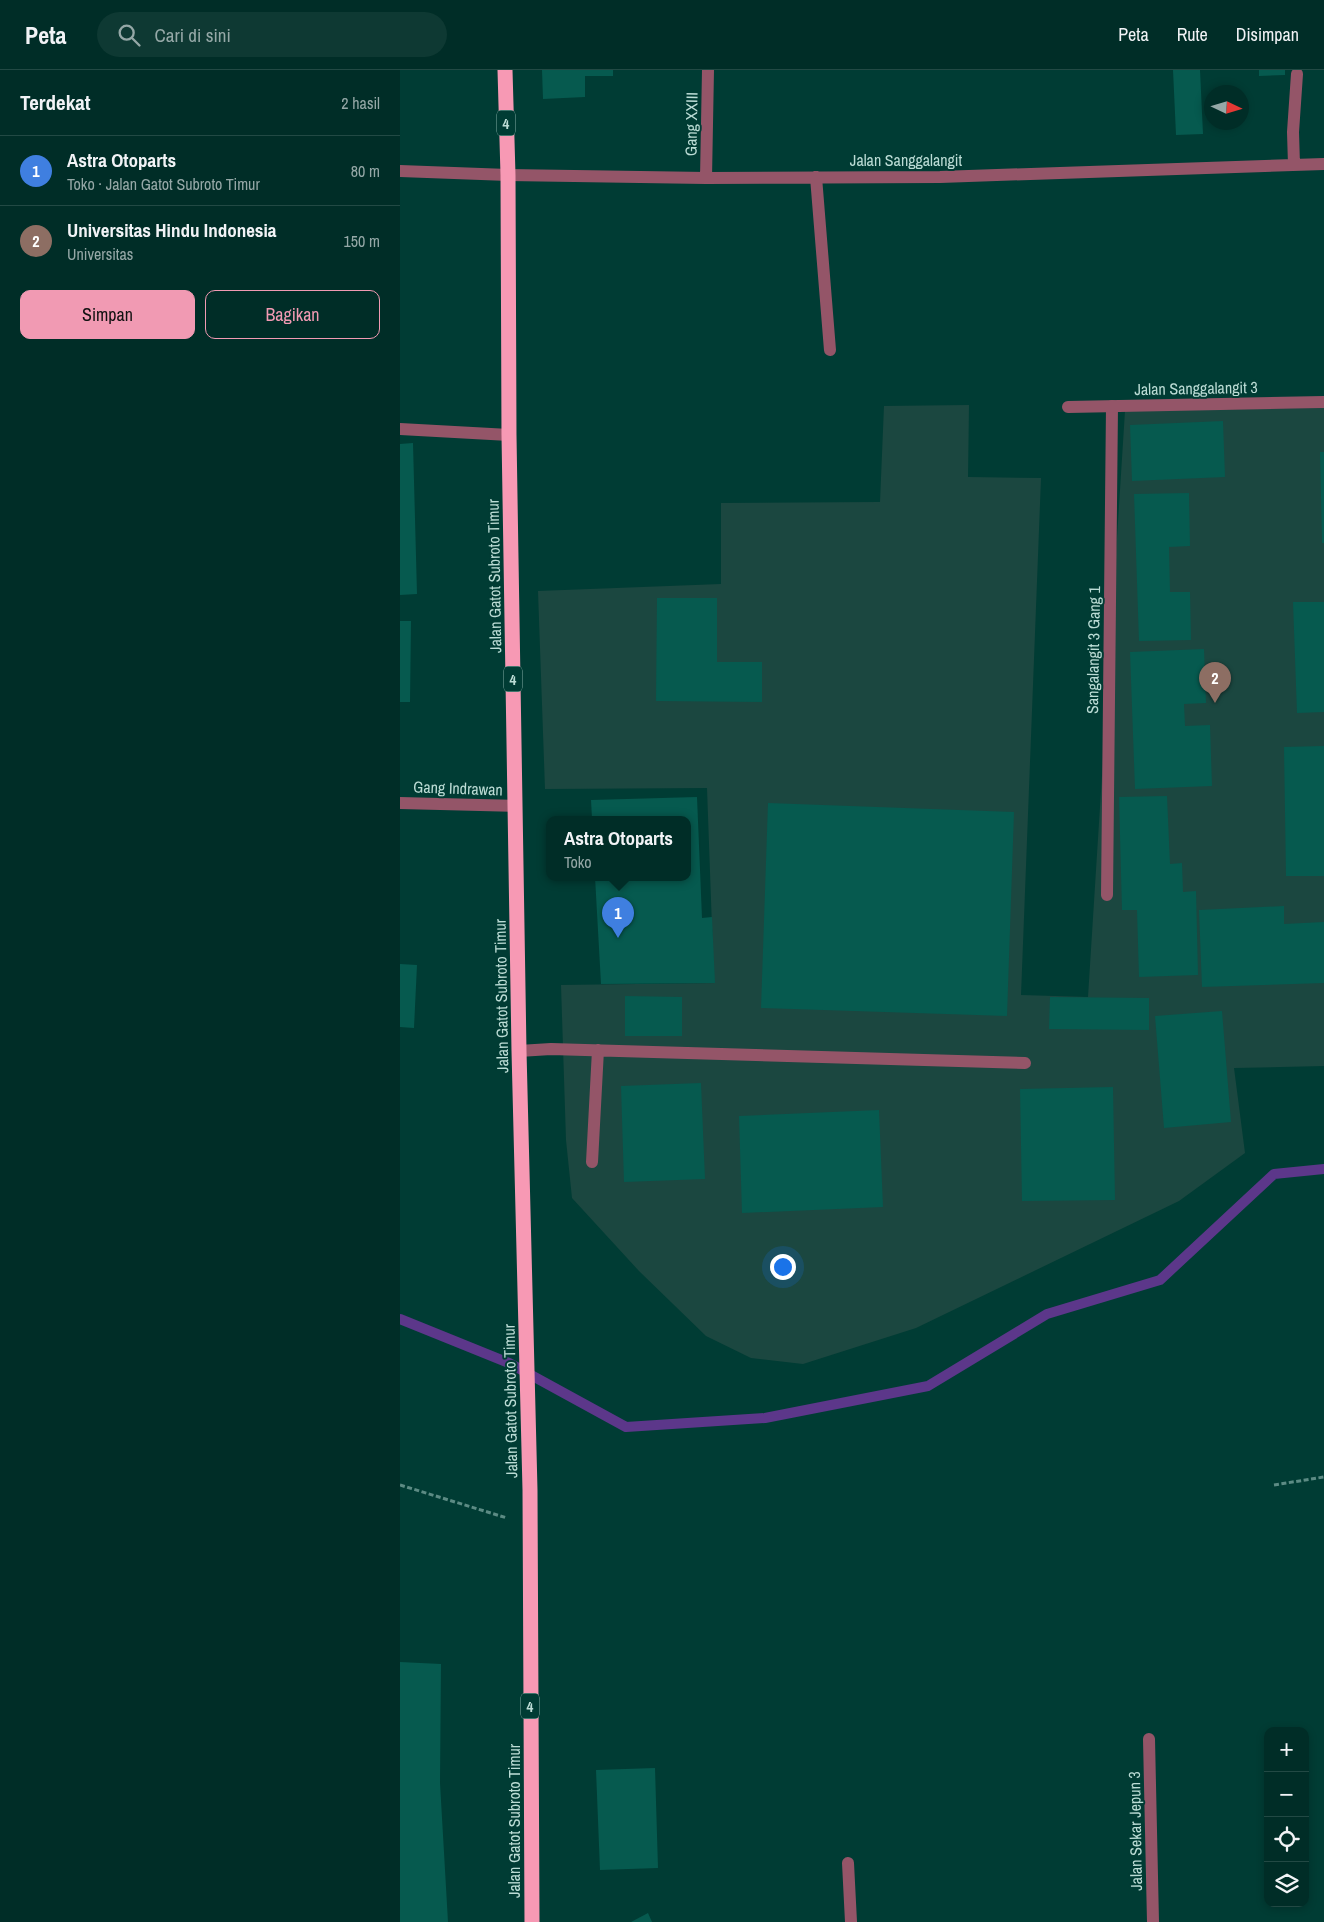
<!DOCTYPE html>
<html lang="id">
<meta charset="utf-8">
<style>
:root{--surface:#002d27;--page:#0e3933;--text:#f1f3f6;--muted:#95a8a7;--line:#224944;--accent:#f19ab3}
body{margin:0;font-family:"Archivo Narrow",sans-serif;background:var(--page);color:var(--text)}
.controls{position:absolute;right:15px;bottom:15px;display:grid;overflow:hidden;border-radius:10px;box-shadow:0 2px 8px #0003}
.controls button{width:45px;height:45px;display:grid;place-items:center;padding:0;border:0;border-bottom:1px solid var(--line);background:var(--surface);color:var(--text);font:25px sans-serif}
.compass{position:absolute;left:804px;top:15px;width:45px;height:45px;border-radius:50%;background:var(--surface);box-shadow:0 2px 8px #0003;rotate:94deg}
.you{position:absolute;left:382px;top:1196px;width:18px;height:18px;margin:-12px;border:4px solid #fff;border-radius:50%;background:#1a73e8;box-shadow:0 0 0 8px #1a73e833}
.badge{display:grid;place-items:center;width:32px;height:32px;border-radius:50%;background:var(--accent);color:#fff;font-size:16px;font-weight:700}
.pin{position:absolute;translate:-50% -41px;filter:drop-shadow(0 1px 2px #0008)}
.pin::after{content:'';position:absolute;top:26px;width:18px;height:15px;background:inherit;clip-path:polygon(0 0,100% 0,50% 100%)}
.popup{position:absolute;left:146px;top:746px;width:145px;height:65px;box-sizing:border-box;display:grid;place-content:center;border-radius:10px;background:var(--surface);filter:drop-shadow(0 1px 4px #0005);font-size:16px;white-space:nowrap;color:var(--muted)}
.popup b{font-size:19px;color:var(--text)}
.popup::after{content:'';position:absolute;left:50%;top:100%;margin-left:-10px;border:10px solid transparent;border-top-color:var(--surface)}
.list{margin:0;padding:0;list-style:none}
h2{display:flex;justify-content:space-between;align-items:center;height:65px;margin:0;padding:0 20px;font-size:21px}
h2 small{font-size:16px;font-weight:400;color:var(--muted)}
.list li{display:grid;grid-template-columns:32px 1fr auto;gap:15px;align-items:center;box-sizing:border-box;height:70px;padding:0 20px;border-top:1px solid var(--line)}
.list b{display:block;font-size:19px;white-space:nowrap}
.list p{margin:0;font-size:16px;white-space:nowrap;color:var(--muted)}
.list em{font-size:16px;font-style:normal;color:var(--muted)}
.actions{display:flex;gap:10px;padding:15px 20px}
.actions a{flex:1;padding:11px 0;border:1px solid var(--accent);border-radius:10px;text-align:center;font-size:18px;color:var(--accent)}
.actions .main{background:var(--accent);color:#111}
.icon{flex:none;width:28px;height:28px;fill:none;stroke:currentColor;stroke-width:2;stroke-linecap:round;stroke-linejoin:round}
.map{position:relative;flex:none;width:924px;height:1852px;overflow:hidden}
header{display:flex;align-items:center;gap:30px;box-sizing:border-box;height:70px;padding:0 25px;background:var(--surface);border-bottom:1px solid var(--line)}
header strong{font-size:24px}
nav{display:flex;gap:28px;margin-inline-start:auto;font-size:18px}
.search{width:350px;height:45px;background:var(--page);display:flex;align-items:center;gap:12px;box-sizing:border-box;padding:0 18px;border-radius:28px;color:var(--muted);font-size:19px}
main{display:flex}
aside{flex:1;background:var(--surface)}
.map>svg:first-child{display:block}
</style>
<header>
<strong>Peta</strong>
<div class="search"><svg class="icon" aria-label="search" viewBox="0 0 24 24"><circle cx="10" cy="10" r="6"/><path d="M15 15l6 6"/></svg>Cari di sini</div>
<nav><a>Peta</a><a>Rute</a><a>Disimpan</a></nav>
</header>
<main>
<aside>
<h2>Terdekat<small>2 hasil</small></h2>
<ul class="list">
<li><span class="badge" style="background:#3f7fe0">1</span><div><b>Astra Otoparts</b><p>Toko · Jalan Gatot Subroto Timur</p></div><em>80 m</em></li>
<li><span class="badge" style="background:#8d6e63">2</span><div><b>Universitas Hindu Indonesia</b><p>Universitas</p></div><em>150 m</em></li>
</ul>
<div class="actions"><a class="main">Simpan</a><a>Bagikan</a></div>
</aside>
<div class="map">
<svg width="924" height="1852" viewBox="0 0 924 1852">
<rect width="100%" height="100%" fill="#003c34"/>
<path fill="#1b4740" d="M569,335l-1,72 73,1 -20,517 67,2 37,-586 199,-3v658l-90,2 11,85 -66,48 -263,127 -113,36 -52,-6 -45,-22 -67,-65 -67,-73 -6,-58 -5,-155 153,-2 -7,-195 -162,1 -7,-198 183,-7v-81l159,-1 4,-96z"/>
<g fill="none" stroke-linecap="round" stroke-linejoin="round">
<path stroke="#5c378a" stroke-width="10" d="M0,1249l109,44 117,64 139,-9 163,-32 119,-72 113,-34 114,-106 50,-5"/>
</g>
<path fill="#065a4f" d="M142,0h71v6h-28v21l-42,2z
M773,0h27l3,64 -27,1z
M859,0h26v5l-26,1z
M823,351l2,56 -93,4 -2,-56z
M13,373l4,151 -17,1v-151z
M920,382h4v91h-2z
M789,423l1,53 -21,1 1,45h20l1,48 -52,1 -5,-147z
M257,528h60v64h45v40l-106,-1z
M893,532h31v110l-27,1z
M0,551h11l-1,81h-10z
M804,579l2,54 -22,1 1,22 25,-1 2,61 -77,3 -5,-137z
M924,676v130h-38l-2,-129z
M767,726l3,68 12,-1 1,29 13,-1 2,84 -59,2 -2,-67h-15l-3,-113z
M297,727l5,121 10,-1 3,66 -114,1 -6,-107h92v-58h-95l-1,-19z
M368,733l246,9 -7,204 -246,-8z
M884,836v18l40,-2v61l-122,4 -3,-77z
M0,894l17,1 -3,63 -14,-1z
M225,926l57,1v39h-57z
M650,927l99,1v32l-100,-1z
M822,941l9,111 -67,6 -9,-112z
M301,1013l4,96 -81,3 -3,-96z
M713,1017l2,113 -93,1 -2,-112z
M479,1040l4,97 -141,6 -3,-97z
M0,1592l41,2 -1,119 8,139h-48z
M255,1698l3,100 -58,2 -4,-100z
M248,1843l4,9h-21z"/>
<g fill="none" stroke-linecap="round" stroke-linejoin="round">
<path stroke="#5c8b84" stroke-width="3" stroke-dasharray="5 2.5" stroke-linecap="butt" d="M0,1415l107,33
M874,1415l50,-8"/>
<path stroke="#945568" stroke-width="12" d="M0,359l109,6
M707,825l5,-489
M119,981l32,-2 474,14
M192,1092l6,-112"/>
<path stroke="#945568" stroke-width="12" d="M894,95l-1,-33 4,-58
M0,101l108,4 198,3 234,-1 384,-13
M416,107l14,173
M306,108l2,-108
M668,337l256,-5
M0,733l115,3
M749,1669l4,183
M448,1793l3,59"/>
<path stroke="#f799b4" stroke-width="15" d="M105,0l3,105 1,260 10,616 11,439 2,432"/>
</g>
<g text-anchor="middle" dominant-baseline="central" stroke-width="4" stroke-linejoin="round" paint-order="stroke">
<g fill="#003c34" stroke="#83aca5" stroke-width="1">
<rect x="97" y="40.5" width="18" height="25" rx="4"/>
<rect x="104" y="596.5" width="18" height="25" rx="4"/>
<rect x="121" y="1623.5" width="18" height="25" rx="4"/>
</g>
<g font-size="15" font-weight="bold" fill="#bbdcd5">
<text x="106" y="53">4</text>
<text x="113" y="609">4</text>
<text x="130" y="1636">4</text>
</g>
<g font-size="16" fill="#bbdcd5" stroke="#003c34">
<text transform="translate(291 54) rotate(-89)">Gang XXIII</text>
<text x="506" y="90">Jalan Sanggalangit</text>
<text transform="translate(796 318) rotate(-1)">Jalan Sanggalangit 3</text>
<text transform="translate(94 506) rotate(-91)">Jalan Gatot Subroto Timur</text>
<text transform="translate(693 580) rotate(-89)">Sangalangit 3 Gang 1</text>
<text transform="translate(58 718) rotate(2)">Gang Indrawan</text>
<text transform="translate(101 926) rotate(-91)">Jalan Gatot Subroto Timur</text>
<text transform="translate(110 1331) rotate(-91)">Jalan Gatot Subroto Timur</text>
<text transform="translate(114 1751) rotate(-90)">Jalan Gatot Subroto Timur</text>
<text transform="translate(735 1761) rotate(-91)">Jalan Sekar Jepun 3</text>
</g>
</g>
</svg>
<div class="controls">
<button>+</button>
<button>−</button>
<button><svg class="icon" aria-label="locate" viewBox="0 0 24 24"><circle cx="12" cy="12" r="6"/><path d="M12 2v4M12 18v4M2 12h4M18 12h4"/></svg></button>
<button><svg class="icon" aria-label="layers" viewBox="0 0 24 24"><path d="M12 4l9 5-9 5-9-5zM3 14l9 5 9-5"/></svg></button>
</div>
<svg class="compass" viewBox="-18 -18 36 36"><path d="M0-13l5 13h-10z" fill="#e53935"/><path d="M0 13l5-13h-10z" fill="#95a8a7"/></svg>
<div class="you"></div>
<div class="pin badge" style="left:218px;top:868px;background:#3f7fe0">1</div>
<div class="popup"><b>Astra Otoparts</b>Toko</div>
<div class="pin badge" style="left:815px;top:633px;background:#8d6e63">2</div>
</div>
</main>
